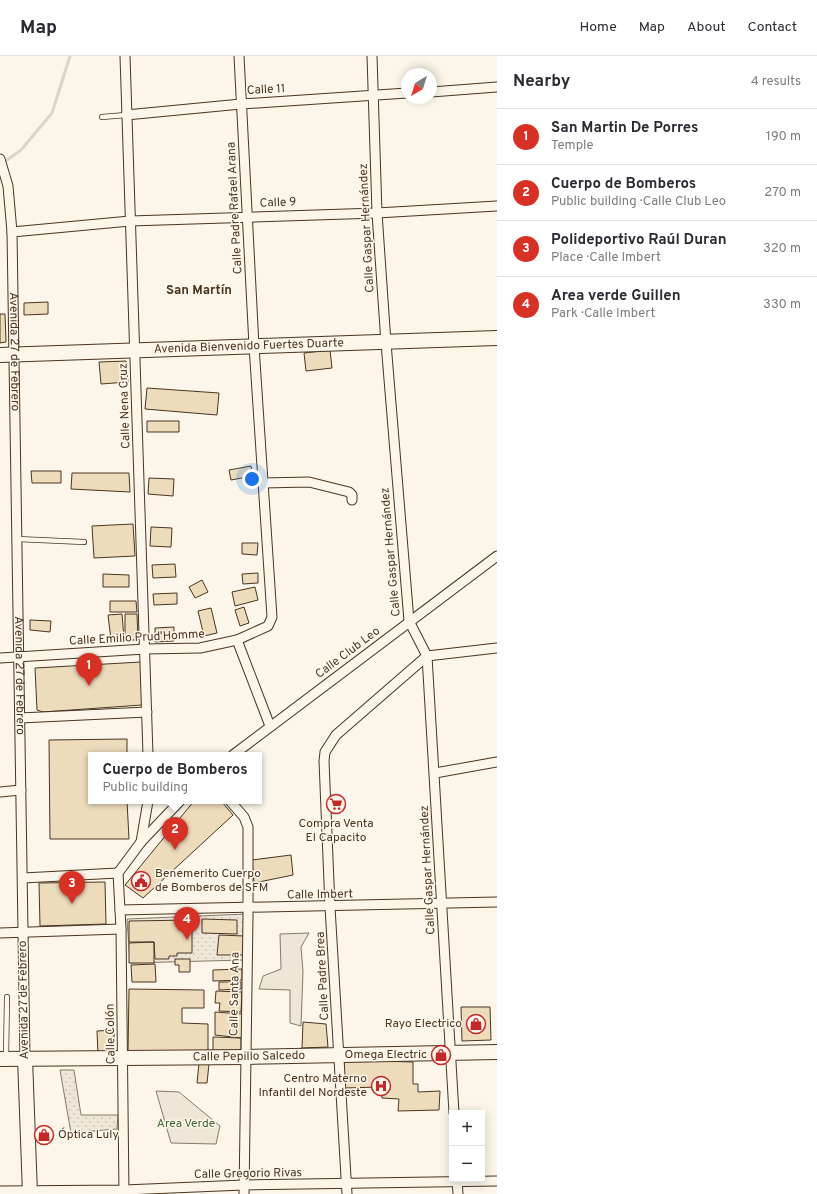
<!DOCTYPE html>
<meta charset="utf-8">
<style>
:root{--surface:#fff;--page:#f7f7f7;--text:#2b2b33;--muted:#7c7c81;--line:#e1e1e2;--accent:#d93025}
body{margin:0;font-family:Overpass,sans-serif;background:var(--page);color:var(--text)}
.controls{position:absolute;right:12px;bottom:12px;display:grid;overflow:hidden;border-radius:0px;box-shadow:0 2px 10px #0003}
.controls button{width:36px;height:36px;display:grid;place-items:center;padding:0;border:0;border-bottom:1px solid var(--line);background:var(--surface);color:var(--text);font:20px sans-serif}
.compass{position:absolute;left:401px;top:12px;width:36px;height:36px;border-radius:50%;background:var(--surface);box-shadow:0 2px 10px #0003;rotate:218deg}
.you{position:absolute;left:252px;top:423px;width:14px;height:14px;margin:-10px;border:3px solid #fff;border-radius:50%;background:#1a73e8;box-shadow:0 0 0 6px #1a73e833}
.badge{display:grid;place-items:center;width:26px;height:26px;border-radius:50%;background:var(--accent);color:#fff;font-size:13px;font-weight:700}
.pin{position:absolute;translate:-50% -33px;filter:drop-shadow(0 1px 2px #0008)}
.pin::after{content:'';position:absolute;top:21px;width:14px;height:12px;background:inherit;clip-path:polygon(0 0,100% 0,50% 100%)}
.popup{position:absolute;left:88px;top:696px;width:174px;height:52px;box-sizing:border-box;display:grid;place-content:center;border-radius:0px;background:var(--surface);filter:drop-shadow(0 1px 3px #0005);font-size:13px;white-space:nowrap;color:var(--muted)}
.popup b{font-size:15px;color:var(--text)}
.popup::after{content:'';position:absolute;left:50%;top:100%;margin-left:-8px;border:8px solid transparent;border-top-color:var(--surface)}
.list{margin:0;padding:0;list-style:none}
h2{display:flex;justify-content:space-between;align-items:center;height:52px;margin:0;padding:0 16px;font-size:17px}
h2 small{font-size:13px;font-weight:400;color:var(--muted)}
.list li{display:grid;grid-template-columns:26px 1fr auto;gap:12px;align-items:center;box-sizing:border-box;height:56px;padding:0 16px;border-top:1px solid var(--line)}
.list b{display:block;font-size:15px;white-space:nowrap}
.list p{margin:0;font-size:13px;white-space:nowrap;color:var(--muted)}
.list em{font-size:13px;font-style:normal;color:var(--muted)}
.map{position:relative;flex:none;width:497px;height:1138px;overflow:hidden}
header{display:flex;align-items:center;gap:24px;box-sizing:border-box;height:56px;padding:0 20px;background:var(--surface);border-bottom:1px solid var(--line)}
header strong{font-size:19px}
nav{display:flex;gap:22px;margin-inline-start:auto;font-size:14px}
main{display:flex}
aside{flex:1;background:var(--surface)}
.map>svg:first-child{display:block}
</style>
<header>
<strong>Map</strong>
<nav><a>Home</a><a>Map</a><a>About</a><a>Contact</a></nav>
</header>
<main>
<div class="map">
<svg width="497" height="1138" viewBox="0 0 497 1138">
<defs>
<pattern id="grass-dots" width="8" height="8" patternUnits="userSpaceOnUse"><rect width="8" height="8" fill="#ede6d9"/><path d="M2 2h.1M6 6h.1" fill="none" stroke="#cdc6ba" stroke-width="1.8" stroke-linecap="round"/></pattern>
</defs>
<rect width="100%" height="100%" fill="#fbf6e9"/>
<path fill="url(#grass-dots)" stroke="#887966" d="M247,858l-3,46 -114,3 -3,-44z
M60,1014h14l7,45h37l-1,14 -46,4z"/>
<path fill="#ede6d9" stroke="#887966" d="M309,877l-8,14 2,24 -2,55 -11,-3v-33l-31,-1 4,-13 18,-7 -1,-35z
M156,1035l23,1 41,34 -4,18 -45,-1z"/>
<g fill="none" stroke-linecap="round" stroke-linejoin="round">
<path stroke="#dcd4c6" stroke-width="3" d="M7,104l14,-10 31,-37 18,-57"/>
</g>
<path fill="#ecdcbc" stroke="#4a3520" d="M48,246v12l-24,1v-12z
M0,258h5l1,28 -6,1z
M330,294l2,18 -26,3 -2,-18z
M126,305l2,21 -27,2 -2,-22z
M147,332l72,5 -2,22 -72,-6z
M147,365h32v11h-32z
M251,410l2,10 -22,4 -2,-10z
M31,415h30v12h-29z
M72,417h57l1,19 -59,-3z
M149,422l25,1 -1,17 -25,-2z
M133,468l2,32 -41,2 -2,-32z
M151,471l21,1 -1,19 -21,-1z
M242,487h16l-1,12 -15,-1z
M175,508l1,13 -23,1 -1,-13z
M258,517v10l-15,1 -1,-10z
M103,518l26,1v12h-26z
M202,524l6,12 -13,6 -6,-11z
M255,531l3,13 -23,6 -3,-14z
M177,537v11l-23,1 -1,-11z
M110,545h26l1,11h-27z
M244,551l5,16 -9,3 -5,-16z
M211,552l6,25 -13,3 -6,-25z
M122,558l2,24 -13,2 -3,-25z
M125,558h12l1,26h-13z
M30,564l21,1 -1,11 -20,-2z
M174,571v14l-19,1v-14z
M141,606l1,43 -99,7 -6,-2 -2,-42z
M127,683v16h-36v46h36l2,38h-79l-1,-99z
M194,745h27l12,14 -90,83 -18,-13z
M291,799l2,20 -39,8 -2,-23z
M105,826l1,42 -66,2 -1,-43z
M202,863l35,1v14l-35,-1z
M192,864v33h-15v3h-8v3h-14l-1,-17h-25v-21z
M219,879l25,1 -1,10v9h-26z
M154,886v21h-25v-20z
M175,903h15v13h-11v-7h-4z
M155,908l1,18h-24l-1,-17z
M242,913v11l-29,1v-11z
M219,926h22v7l-22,1z
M129,933l75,1v18h-22v15l26,1v29l-80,-1z
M216,935l26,1 -1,20 -22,-1 1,-8h-5z
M461,951h29l1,33 -29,1z
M215,956l28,2 -1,24 -27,-3z
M303,966l23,2 2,23 -26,1z
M114,974v25h-16l-1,-24z
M213,981l28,1v14l-28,-1z
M344,1004l69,2v22h5v8l22,-1 -1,19 -41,1 1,-12 -17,-1 -2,-11 -36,1z
M199,1007l10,1 -2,19h-10z"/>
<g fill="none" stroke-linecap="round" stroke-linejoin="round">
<g stroke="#4a3520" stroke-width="6">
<path id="lane" d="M102,61l24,-2
M17,483l67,3
M6,1001l1,-60"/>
</g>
<g stroke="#4a3520" stroke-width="11">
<g id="street">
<path d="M125,0l23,699"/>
<path d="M372,0l5,157 9,130 23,278 18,35 27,457"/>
<path d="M431,36l66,-5"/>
<path d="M126,59l115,-11 166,-11"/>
<path id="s1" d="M0,103l8,27 4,46 13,826"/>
<path d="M12,176l118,-11 247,-8 120,-7"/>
<path d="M263,427l46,-1 40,10 3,3v5"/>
<path d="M237,584l33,86"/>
<path d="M0,602l145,-9 55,-1 37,-8 31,-14 4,-9 -18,-271 -15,-290"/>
<path d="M20,662l127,-6"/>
<path d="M233,699l264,-199"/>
<path d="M435,717l62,-11"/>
<path d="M0,736l21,-2"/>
<path d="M230,745l14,16 4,10v89l-4,278"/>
<path d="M141,786l7,-41"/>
<path d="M118,817l3,56 3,265"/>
<path d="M118,817l23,-31 39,-41"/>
<path d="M23,822l95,-5"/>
<path d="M120,854l377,-8"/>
<path d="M0,877l121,-4"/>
<path d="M457,1123l1,15"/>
<path d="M0,1135l124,-1 120,-5 253,-4"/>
<path d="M347,1138l-17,-287 -6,-146 1,-9 11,-17 91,-79 70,-8"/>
</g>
</g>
<g stroke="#4a3520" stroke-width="16">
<g id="primary">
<path id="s2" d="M0,299l497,-17"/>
<path d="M25,1002l5,136"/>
<path id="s3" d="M0,1003l246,-2 251,-5"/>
</g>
</g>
<use href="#lane" stroke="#fbf6e9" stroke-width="4.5"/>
<use href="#street" stroke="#fbf6e9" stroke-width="9"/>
<use href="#primary" stroke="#fbf6e9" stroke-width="14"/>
</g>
<defs>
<g id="supermarket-ring" transform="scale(1)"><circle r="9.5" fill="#fbf6e9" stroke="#c62828" stroke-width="1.5"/><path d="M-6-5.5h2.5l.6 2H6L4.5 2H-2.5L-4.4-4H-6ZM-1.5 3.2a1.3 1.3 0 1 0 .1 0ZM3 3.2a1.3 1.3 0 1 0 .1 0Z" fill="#c62828"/></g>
<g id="civic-ring" transform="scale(1)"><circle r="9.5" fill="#fbf6e9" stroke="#c62828" stroke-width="1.5"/><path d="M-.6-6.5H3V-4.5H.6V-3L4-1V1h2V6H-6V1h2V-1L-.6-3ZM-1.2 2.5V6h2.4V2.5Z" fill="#c62828"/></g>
<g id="shop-ring" transform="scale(1)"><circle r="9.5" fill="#fbf6e9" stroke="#c62828" stroke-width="1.5"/><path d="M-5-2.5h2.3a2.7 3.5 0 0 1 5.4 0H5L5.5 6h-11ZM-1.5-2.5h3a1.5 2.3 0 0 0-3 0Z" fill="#c62828"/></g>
<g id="hospital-ring" transform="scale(1)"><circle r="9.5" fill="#fbf6e9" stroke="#c62828" stroke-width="1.5"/><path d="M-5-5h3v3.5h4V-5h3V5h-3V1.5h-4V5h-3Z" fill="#c62828"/></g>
</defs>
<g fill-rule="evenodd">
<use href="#supermarket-ring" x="336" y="748"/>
<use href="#civic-ring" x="141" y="825"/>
<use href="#shop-ring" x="476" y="968"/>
<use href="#shop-ring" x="441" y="999"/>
<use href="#hospital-ring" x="381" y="1030"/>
<use href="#shop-ring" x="44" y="1079"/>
</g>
<g text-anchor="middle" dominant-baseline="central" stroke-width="3" stroke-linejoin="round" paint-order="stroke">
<g font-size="12" fill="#4a3520" stroke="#fbf6e9">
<text transform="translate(266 34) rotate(-3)">Calle 11</text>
<text transform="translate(278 147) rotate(-2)">Calle 9</text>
<text transform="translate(235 152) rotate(-93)">Calle Padre Rafael Arana</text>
<text transform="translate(367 172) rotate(-93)">Calle Gaspar Hernández</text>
<text stroke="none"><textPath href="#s2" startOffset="249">Avenida Bienvenido Fuertes Duarte</textPath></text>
<text stroke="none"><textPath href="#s1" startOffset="194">Avenida 27 de Febrero</textPath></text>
<text transform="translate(125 350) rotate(-92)">Calle Nena Cruz</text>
<text transform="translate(391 496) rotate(-95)">Calle Gaspar Hernández</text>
<text transform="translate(137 582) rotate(-3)">Calle Emilio Prud'Homme</text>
<text transform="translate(348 597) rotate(-37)">Calle Club Leo</text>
<text stroke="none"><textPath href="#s1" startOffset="518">Avenida 27 de Febrero</textPath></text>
<text transform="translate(428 814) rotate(-93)">Calle Gaspar Hernández</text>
<text transform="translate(320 839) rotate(-1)">Calle Imbert</text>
<text transform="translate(323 920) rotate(-93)">Calle Padre Brea</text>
<text transform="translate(235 938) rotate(-89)">Calle Santa Ana</text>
<text transform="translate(24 944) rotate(-91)">Avenida 27 de Febrero</text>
<text transform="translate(111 978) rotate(-91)">Calle Colón</text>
<text stroke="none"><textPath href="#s3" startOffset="249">Calle Pepillo Salcedo</textPath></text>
<text transform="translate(248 1118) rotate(-1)">Calle Gregorio Rivas</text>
</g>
<g font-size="12" fill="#4a3520" stroke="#fbf6e9" text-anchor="end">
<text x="336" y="768" text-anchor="middle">Compra Venta<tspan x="336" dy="14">El Capacito</tspan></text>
<text x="155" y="818" text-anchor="start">Benemerito Cuerpo<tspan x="155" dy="14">de Bomberos de SFM</tspan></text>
<text x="462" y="968">Rayo Electrico</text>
<text x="427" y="999">Omega Electric</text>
<text x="367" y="1023">Centro Materno<tspan x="367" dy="14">Infantil del Nordeste</tspan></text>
<text x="58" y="1079" text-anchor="start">Óptica Luly</text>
</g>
<g font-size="12" fill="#436837" stroke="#fbf6e9">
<text x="186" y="1068">Area Verde</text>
</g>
<g font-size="13" font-weight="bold" fill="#4a3520" stroke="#fbf6e9">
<text x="199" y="235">San Martín</text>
</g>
</g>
</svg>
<div class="controls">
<button>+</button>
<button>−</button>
</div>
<svg class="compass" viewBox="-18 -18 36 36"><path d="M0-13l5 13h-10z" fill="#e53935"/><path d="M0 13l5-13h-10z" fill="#7c7c81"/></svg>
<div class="you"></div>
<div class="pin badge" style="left:89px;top:630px">1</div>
<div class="pin badge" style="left:175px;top:794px">2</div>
<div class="popup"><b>Cuerpo de Bomberos</b>Public building</div>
<div class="pin badge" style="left:72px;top:848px">3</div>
<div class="pin badge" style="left:187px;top:884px">4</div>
</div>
<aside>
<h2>Nearby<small>4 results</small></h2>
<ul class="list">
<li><span class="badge">1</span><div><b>San Martin De Porres</b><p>Temple</p></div><em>190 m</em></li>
<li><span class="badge">2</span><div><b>Cuerpo de Bomberos</b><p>Public building · Calle Club Leo</p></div><em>270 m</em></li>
<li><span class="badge">3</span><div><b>Polideportivo Raúl Duran</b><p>Place · Calle Imbert</p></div><em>320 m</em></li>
<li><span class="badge">4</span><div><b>Area verde Guillen</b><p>Park · Calle Imbert</p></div><em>330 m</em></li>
</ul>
</aside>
</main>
